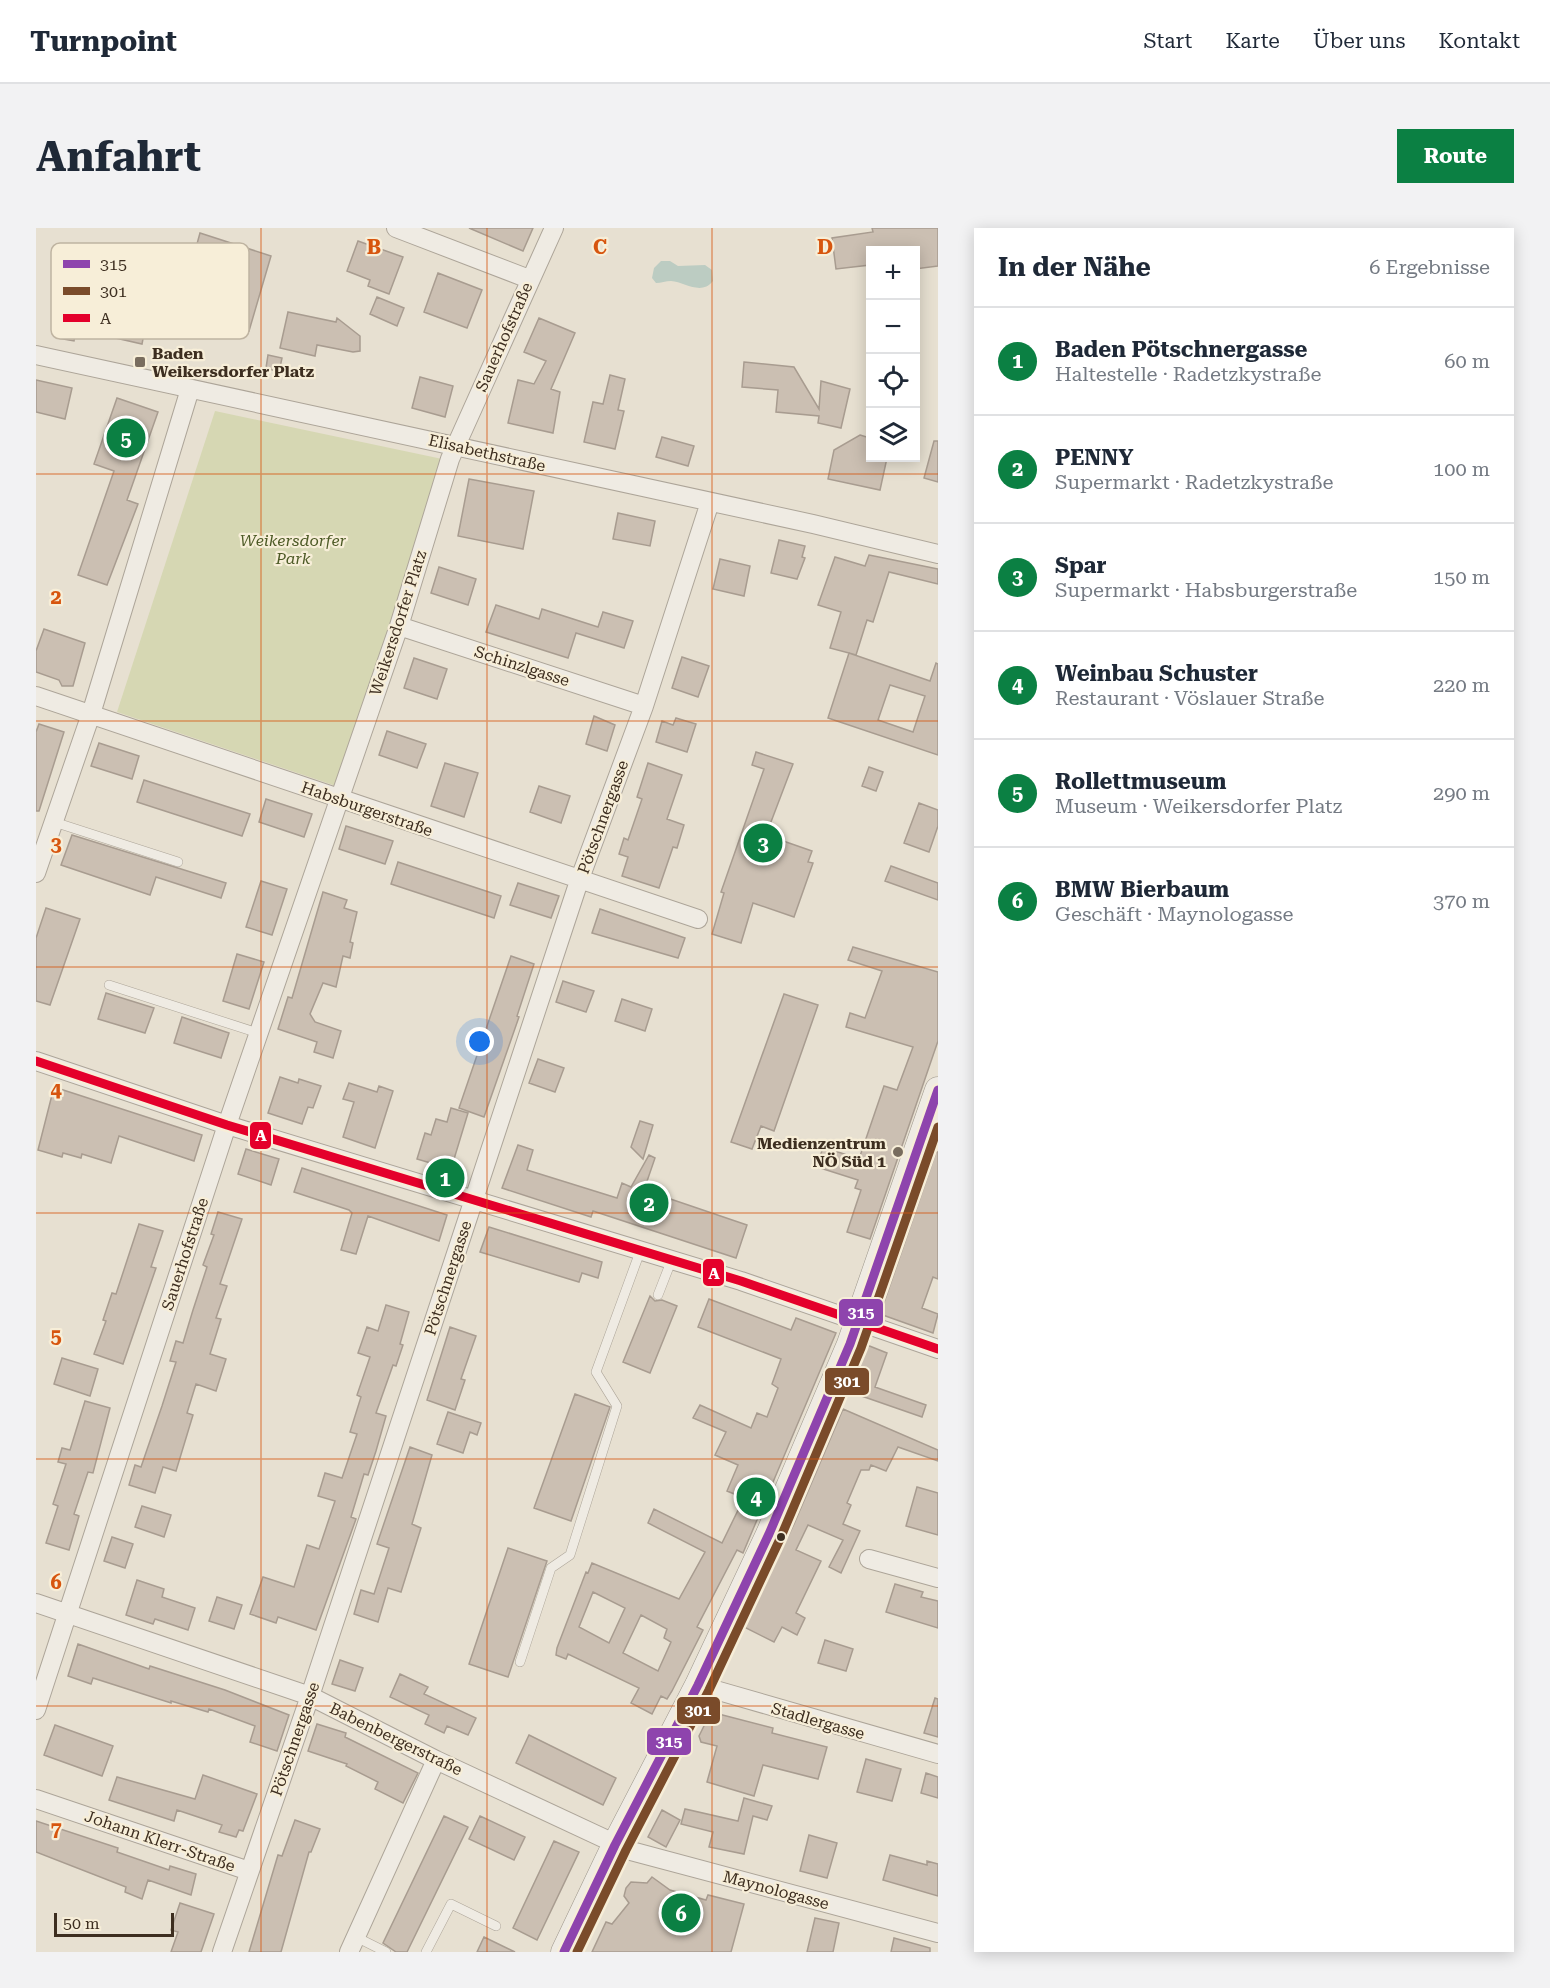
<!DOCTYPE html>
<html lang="de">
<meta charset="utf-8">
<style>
:root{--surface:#fff;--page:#f2f2f3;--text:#1f2937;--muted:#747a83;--line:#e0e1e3;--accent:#0b8043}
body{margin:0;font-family:"Roboto Serif",serif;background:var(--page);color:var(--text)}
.controls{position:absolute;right:18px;top:18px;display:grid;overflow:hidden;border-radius:0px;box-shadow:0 3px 15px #0003}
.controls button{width:54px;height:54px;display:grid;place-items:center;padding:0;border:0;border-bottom:2px solid var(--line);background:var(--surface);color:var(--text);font:30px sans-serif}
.scale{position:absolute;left:18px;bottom:15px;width:120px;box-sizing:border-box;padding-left:6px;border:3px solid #3d2e20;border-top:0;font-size:16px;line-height:21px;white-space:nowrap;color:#3d2e20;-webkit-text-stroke:4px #f7eed8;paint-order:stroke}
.you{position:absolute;left:444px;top:814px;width:21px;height:21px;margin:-15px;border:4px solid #fff;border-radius:50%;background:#1a73e8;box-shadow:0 0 0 9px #1a73e833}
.badge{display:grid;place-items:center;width:39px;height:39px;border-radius:50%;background:var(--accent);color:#fff;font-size:20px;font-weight:700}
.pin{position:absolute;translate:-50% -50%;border:3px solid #fff;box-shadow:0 2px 6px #0006}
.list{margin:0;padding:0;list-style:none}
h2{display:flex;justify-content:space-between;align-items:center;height:78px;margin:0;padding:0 24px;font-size:26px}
h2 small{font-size:20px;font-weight:400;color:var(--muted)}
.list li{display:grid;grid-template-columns:39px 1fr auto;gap:18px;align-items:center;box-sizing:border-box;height:108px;padding:0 24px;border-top:2px solid var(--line)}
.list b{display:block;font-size:22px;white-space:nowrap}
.list p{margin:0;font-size:20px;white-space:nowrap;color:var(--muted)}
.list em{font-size:20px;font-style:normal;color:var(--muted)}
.icon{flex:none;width:33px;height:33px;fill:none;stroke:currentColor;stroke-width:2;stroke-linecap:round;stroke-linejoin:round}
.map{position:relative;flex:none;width:902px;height:1724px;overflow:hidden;border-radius:0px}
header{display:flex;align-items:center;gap:36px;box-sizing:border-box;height:84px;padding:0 30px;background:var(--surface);border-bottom:2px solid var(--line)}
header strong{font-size:28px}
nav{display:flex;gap:33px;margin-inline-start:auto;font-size:21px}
.intro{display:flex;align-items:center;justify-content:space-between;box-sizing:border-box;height:144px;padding:0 36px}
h1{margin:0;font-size:42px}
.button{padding:15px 27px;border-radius:0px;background:var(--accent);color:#fff;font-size:21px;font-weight:700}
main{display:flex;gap:36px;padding:0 36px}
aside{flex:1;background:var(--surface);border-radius:0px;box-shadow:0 3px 15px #0003}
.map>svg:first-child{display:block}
</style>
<header>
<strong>Turnpoint</strong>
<nav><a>Start</a><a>Karte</a><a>Über uns</a><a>Kontakt</a></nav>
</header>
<div class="intro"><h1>Anfahrt</h1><a class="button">Route</a></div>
<main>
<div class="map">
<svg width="902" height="1724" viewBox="0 0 902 1724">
<rect width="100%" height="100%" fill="#e7e0d1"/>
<path fill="#d6d7b3" d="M179,183l232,49 -111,326 -219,-74z"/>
<path fill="#bcccc2" d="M625,33h9l8,5 27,-1 7,5 1,11c-12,15 -28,1 -42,0 -5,0 -10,2 -15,2l-4,-5 2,-10z"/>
<path fill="#cbbfb2" stroke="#a89c90" stroke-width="1.5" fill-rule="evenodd" d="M433,0h64l-10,23z
M836,0h66v38l-23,3v-19h-45v15l-34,4 -4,-31 41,-6z
M164,5l71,23 -22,75 -74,-22 9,-30 3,1z
M322,13l45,16 -14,37 -21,-8 2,-6 -23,-9z
M402,45l44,17 -15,38 -43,-16z
M341,69l27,11 -7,18 -27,-12z
M28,75l45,9 2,-6 37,7 -6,31 -66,-15 -2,12 -17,-3z
M252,84l48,10 1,-4 23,18v15l-7,1 -36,-7 -2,11 -35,-8z
M503,90l36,15 -24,56 9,3 -7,41 -45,-10 10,-43 16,4 12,-23 -22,-9z
M232,127l14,3 -3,14 -13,-4z
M708,134l50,5 25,42 2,-28 29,8 -9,39 -23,-5 1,-7 -43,-4 2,-22 -36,-3z
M574,147l15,4 -7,31 6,1 -9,38 -31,-7 9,-40 10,2z
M384,149l33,9 -8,31 -33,-9z
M0,152l36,8 -7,31 -29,-7z
M81,170l41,14 -31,88 11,4 -31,81 -29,-10 36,-104 -20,-7z
M824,207l10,3v20h17l-7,32 -52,-11 6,-29z
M626,209l32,9 -6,20 -32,-9z
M898,213h4v41l-14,-4z
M433,251l65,12 -11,58 -65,-13z
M582,285l37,8 -5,25 -37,-7z
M743,312l26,6 -3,11 3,1 -8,21 -26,-6z
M833,327l69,14v15l-49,-12 -16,50 -6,-2 -11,35 -7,-2 81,28 6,-18 2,1v91l-110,-37 21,-65 -19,-5 11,-36 -23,-7 17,-48 30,9zM854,457l35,11 -12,36 -35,-12z
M684,331l30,7 -6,30 -31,-7z
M403,339l37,12 -8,26 -37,-12z
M460,377l43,14 3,-10 56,18 5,-15 30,9 -9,27 -48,-15 -8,25 -82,-26z
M8,401l41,14 -12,43h-11l-3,-6 -23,-8v-21z
M646,429l27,9 -11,31 -26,-9z
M378,430l33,11 -10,30 -33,-11z
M558,488l21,9 -8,26 -21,-7z
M640,490l20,6 -9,28 -31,-10 6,-21 11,4z
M3,496l25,8 -25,79h-3v-79z
M351,503l39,13 -9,24 -38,-13z
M63,515l40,13 -7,23 -41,-13z
M720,524l37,12 -27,71 46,16 -4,11 5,1 -19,54 -41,-14 -12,40 -29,-9 12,-41 -3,-1 43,-123 -12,-4z
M409,535l33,10 -14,44 -33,-11z
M612,535l34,12 -15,44 17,6 -7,23 -4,-1 -14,41 -37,-12 6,-19 -9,-3 5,-16 4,2 14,-41 -5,-2z
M833,539l14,5 -7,19 -14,-5z
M108,552l106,34 -8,22 -105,-34z
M503,558l31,10 -9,27 -31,-11z
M230,571l46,15 -8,23 -45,-15z
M883,575l19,7v16l-9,26 -25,-9z
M310,598l47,15 -8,23 -46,-15z
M36,607l154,48 -5,15 -65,-21 -6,18 -89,-30z
M362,634l103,34 -7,22 -103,-34z
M855,638l47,17v17l-53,-19z
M225,653l26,8 -15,46 -26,-8z
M482,655l41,13 -8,22 -41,-13z
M287,664l24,8 -3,8 13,4 -7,30 3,1 -3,15 -7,-2 -7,31 -13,-4 -13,31 5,8 26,9 -8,27 -19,-6 3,-10 -39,-13 10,-32 4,1z
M10,680l34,11 -30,86 -14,-4v-63z
M564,681l85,29 -7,20 -86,-25z
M817,719l85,25v69l-68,198 -23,-7 14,-42 -6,-2 3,-8 -41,-13 6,-20 36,12 25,-73 13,4 16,-43 -67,-20 4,-14 15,5 17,-47 -34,-11z
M201,726l27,8 -15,47 -26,-8z
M475,728l23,8 -17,52 2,1 -35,100 -25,-9z
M527,753l31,10 -8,21 -30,-10z
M70,765l48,15 -9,25 -47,-14z
M748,766l34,11 -44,126 -13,-5 -9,23 -21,-7z
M586,771l30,10 -7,22 -30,-10z
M146,789l47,16 -8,25 -47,-15z
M502,831l26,9 -9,24 -26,-9z
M244,849l18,6 1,-4 22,7 -8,22 -5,-1 -6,17 -34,-11z
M313,855l28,9 2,-6 14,5 -18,57 -32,-11 11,-35 -11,-3z
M18,859l148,48 -8,26 -75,-25 -8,27 -29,-9 -1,4 -18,-5 -1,4 -24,-7z
M415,880l17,5 -17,56 -34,-10 8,-26 6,2 5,-16 11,3z
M604,893l13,4 -10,34 -12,-12z
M482,917l15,5 -6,20 90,28 5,-15 9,4 18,-32 6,3 -11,32 103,35 -11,33 -143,-47 -2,6 -89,-29z
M210,921l33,10 -8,26 -33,-11z
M900,924h2v127l-5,-2 -11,31 16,6 -5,19 -53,-19z
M266,940l145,47 -8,26 -71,-25 -12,38 -15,-4 11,-37 -3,-3 -55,-18z
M182,984l24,7 -22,65 7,2 -11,32 5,1 -11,35 16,5 -10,32 -20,-7 -9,29 6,2 -17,56 -13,-4 -8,26 -26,-8 6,-20 6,2 21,-61 14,-44 -6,-1 6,-20 7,2 10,-33 14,-43 -4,-2 11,-30 -3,-1z
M103,996l24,7 -12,36 5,1 -33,96 -29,-10 12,-33 -3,-1 9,-27 4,1z
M453,999l113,35 -4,16 -16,-5 -3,9 -99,-30z
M614,1068l5,5 7,-1 15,6 -27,67 -27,-11z
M673,1071l82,31 5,-12 40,15 -93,220 -6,-3 -40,77 6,3 -31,61 -5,8 -6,-3 -9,18 -21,-11 8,-15 -71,-34 -2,5 -10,-4 1,-7 29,-76 2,1 4,-10 87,36 26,-47 -57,-29 6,-14 68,34 22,-45 -17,-7 11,-26 -23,-10 11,-23 -33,-14 7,-13 51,23 6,-15 10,4 11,-29 -6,-4 9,-25 -83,-32zM557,1364l32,16 -16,35 -30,-16zM605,1387l26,14 -3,9 7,4 -13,29 -35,-18z
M350,1077l23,7 -9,32 3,1 -7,21 -3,-1 -17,48 10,3 -10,35 -8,24 -4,-1 -13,43 5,2 -40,111 -38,-13 -2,6 -26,-9 13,-37 31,10 13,-42 12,4 16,-48 -17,-5 7,-23 17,5 15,-44 -7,-2 11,-35 -4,-2 13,-38 -12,-4 9,-26 11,4z
M414,1099l26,9 -15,43 4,1 -10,30 -28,-10z
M831,1117l20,8 -12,34 51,18 -4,12 -72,-25z
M26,1130l36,11 -8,27 -36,-12z
M539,1166l35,13 -39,114 -37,-13z
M49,1173l25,7 -17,65 -5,-1 -14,42 5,2 -10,34 -23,-7 12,-37 -5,-2 13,-40 -8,-2 4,-14 8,2z
M807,1181l95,41v11l-40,-14 -12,24 -15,-6 -2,5h-8l-14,33 4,2 -8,19 17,7 -19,42 -12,-6 14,-27 -35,-15 -12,25 25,11 -25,52 9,5 -8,17 -15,-8 -8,15 -30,-15 50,-103z
M412,1184l33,11 -4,12 -7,-3 -7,21 -26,-9z
M374,1219l22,8 -20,69 9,4 -20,64 -13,-4 -10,34 -24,-8 7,-24 13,4 15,-46 -12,-4z
M881,1259l21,6v42l-32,-9z
M106,1278l29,9 -7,22 -29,-10z
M76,1309l21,7 -8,24 -21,-7z
M472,1320l39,13 -39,116 -39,-13z
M101,1352l27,9 -2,8 33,11 -7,22 -33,-11 -2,5 -27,-9z
M859,1356l28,8 -2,5 17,4v27l-52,-16z
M181,1369l25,8 -8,24 -25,-8z
M789,1412l28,9 -7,22 -28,-8z
M42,1416l71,25 1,-3 75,24 64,25 -12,36 -27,-9 5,-16 -46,-17 -1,3 -37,-11v2l-78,-25 -2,6 -23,-8z
M304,1432l23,8 -8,23 -23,-7z
M364,1446l28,13 -4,7 52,24 -8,17 -21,-9 -3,7 -19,-9 4,-9 -39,-18z
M899,1470l3,1v38l-14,-4z
M675,1484l62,16 -1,5 55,14 -9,32 -55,-14 -9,31 -47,-14 10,-36 -16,-4 -2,-6z
M281,1496l29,9 -1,4 73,36 -15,30 -28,-14 3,-7 -32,-16 1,-2 -39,-13z
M19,1497l58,21 -11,30 -58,-21z
M493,1507l87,43 -13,27 -87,-42z
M830,1531l35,10 -9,32 -35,-9z
M890,1545l12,4v21l-17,-5z
M167,1547l54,19 -14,37 -4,-1 -3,7 -17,-5 3,-7 -45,-15 -3,11 -65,-21 8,-23 78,22z
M708,1570l28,8 -5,14 -14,-4 -9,38 -35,-7 4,-15 -32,-8 4,-15 53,12z
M626,1582l18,10 -14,27 -18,-10z
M408,1588l24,11 -61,125h-11l-13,-9z
M444,1588l45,21 -11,23 -45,-21z
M259,1592l25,9 -9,23h-2l-28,100h-32l29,-97 4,1z
M0,1593l82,27 -1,4 52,18 1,-4 26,8 -5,21 -43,-15 -6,19 -17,-7 1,-5 -90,-35z
M773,1607l28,8 -10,35 -27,-7z
M518,1613l25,11 -42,88 -24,-12z
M854,1627l37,10v-4l11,3v32l-55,-16z
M616,1649l18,13 36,10 2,-5 36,9 -13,48h-139l14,-30 6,2 17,-21 -5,-7 2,-8 5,-6 16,1z
M144,1675l34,11 -13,38h-30l7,-20 -7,-2z
M779,1690l24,5 -6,29h-26z
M448,1709l31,15h-38z
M858,1710l36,10v4h-39z"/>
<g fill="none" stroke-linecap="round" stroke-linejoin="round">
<g stroke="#ada599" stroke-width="10">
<path id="lane" d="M18,594l124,40
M73,757l149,48
M622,1067l14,-36
M484,1434l31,-94 19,-13 47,-149 -21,-34 45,-123
M320,1709l30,15
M390,1724l25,-48 45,22"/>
</g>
<g stroke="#ada599" stroke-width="20">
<path id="street" d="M360,0l133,51
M0,127l777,169 125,30
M363,398l245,80
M0,468l662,223
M0,645l55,-159 99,-325
M0,833l191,64 514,156 197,68
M833,1331l69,19
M0,1375l274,93 126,64 195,91 307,82
M662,1457l240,69
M0,1482l191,-585 172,-499 51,-167 104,-231
M0,1571l213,72
M186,1724l88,-256 269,-815 65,-175 66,-204
M313,1724l87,-192"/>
</g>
<g stroke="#9c958a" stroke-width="27">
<path id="secondary" d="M528,1724l51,-107 83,-160 71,-151 81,-190 88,-254"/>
</g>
<use href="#lane" stroke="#efebe3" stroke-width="9"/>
<use href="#street" stroke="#efebe3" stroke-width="18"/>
<use href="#secondary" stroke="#efebe3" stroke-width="26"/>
<g stroke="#f7eed8" stroke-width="14">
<path id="bus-1" d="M528,1724l51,-107 83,-160 71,-151 81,-190 88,-254"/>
</g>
<g stroke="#f7eed8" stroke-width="14">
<path id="bus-2" d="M541,1724l49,-102 83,-160 71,-151 81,-191 77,-221"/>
</g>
<g stroke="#f7eed8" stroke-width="14">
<path id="bus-3" d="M0,833l191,64 514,156 197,68"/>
</g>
<use href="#bus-1" stroke="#8e44ad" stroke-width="9"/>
<use href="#bus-2" stroke="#7a4b2a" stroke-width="9"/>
<use href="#bus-3" stroke="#e4002b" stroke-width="9"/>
</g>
<path fill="none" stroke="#d7550e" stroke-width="1.5" stroke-opacity="0.55" d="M225,0v1724M451,0v1724M676,0v1724M0,246h902M0,493h902M0,739h902M0,985h902M0,1231h902M0,1478h902"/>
<g fill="#786c5e" stroke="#f7eed8" stroke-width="2">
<rect x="98" y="128" width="12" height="12" rx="3"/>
<circle cx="862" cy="924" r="6"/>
</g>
<circle fill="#3d2e20" stroke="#f7eed8" stroke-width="2" cx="745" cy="1309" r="5"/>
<g text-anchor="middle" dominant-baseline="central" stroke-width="4.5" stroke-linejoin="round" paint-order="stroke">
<g font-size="16" fill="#3d2e20" stroke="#f7eed8">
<text transform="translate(468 109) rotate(-66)">Sauerhofstraße</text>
<text transform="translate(451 225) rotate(13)">Elisabethstraße</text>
<text transform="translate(362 395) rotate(-72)">Weikersdorfer Platz</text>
<text transform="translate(486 438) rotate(18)">Schinzlgasse</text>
<text transform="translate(331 581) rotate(19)">Habsburgerstraße</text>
<text transform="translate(567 589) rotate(-70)">Pötschnergasse</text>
<text transform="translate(149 1026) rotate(-72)">Sauerhofstraße</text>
<text transform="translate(412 1050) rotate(-72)">Pötschnergasse</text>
<text transform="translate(782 1493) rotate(16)">Stadlergasse</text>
<text transform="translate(259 1511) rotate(-71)">Pötschnergasse</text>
<text transform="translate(360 1511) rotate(26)">Babenbergerstraße</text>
<text transform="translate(124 1613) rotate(19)">Johann Klerr-Straße</text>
<text transform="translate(740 1662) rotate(15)">Maynologasse</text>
</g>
<g font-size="16" font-weight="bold" fill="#3d2e20" stroke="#f7eed8" text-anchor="start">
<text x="116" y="125">Baden<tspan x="116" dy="18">Weikersdorfer Platz</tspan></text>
<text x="850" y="915" text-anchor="end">Medienzentrum<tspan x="850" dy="18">NÖ Süd 1</tspan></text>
</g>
<g font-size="16" font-style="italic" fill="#4d5a26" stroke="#f7eed8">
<text x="257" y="312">Weikersdorfer<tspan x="257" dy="18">Park</tspan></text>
</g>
</g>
<rect x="15" y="15" width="198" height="96" rx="9" fill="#f7eed8" stroke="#bfb4a1" stroke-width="1.5"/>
<rect x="27" y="32" width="27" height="8" fill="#8e44ad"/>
<rect x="27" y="59" width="27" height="8" fill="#7a4b2a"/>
<rect x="27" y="86" width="27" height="8" fill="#e4002b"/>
<g font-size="16" fill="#3d2e20">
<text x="64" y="42">315</text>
<text x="64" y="69">301</text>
<text x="64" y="96">A</text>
</g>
<g font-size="20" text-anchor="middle" font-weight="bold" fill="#d7550e" stroke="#f7eed8" stroke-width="4.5" stroke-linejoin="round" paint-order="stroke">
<text x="338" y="26">B</text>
<text x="564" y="26">C</text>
<text x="789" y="26">D</text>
<text x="20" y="376">2</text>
<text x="20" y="623">3</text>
<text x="20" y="869">4</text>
<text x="20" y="1115">5</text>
<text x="20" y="1361">6</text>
<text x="20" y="1608">7</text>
</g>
<g stroke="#f7eed8" stroke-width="2">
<rect x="213" y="893" width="23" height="29" rx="6" fill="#e4002b"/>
<rect x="666" y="1030" width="23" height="29" rx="6" fill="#e4002b"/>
<rect x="802" y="1070" width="46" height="29" rx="6" fill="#8e44ad"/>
<rect x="788" y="1139" width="46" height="29" rx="6" fill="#7a4b2a"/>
<rect x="640" y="1468" width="45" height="29" rx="6" fill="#7a4b2a"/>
<rect x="610" y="1499" width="46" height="29" rx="6" fill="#8e44ad"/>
</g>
<g font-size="16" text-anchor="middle" font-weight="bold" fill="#fff">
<text x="225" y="913">A</text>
<text x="678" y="1051">A</text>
<text x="825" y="1090">315</text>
<text x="811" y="1159">301</text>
<text x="662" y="1488">301</text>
<text x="633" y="1519">315</text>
</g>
</svg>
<div class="controls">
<button>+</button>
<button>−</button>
<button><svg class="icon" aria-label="locate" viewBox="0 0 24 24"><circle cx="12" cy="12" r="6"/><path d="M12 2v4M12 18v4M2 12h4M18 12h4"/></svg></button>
<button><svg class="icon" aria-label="layers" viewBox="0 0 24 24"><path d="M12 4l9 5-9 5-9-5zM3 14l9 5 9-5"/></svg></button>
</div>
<div class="scale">50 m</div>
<div class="you"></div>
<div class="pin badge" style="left:409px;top:950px">1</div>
<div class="pin badge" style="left:613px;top:975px">2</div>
<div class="pin badge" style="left:727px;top:615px">3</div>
<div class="pin badge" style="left:720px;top:1269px">4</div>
<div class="pin badge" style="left:90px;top:210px">5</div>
<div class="pin badge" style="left:645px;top:1685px">6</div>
</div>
<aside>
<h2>In der Nähe<small>6 Ergebnisse</small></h2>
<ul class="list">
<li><span class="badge">1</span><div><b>Baden Pötschnergasse</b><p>Haltestelle · Radetzkystraße</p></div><em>60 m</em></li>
<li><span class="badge">2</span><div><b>PENNY</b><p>Supermarkt · Radetzkystraße</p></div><em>100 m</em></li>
<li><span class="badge">3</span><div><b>Spar</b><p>Supermarkt · Habsburgerstraße</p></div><em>150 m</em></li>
<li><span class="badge">4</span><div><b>Weinbau Schuster</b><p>Restaurant · Vöslauer Straße</p></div><em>220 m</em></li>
<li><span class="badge">5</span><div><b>Rollettmuseum</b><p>Museum · Weikersdorfer Platz</p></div><em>290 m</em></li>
<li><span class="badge">6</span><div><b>BMW Bierbaum</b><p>Geschäft · Maynologasse</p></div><em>370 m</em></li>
</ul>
</aside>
</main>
